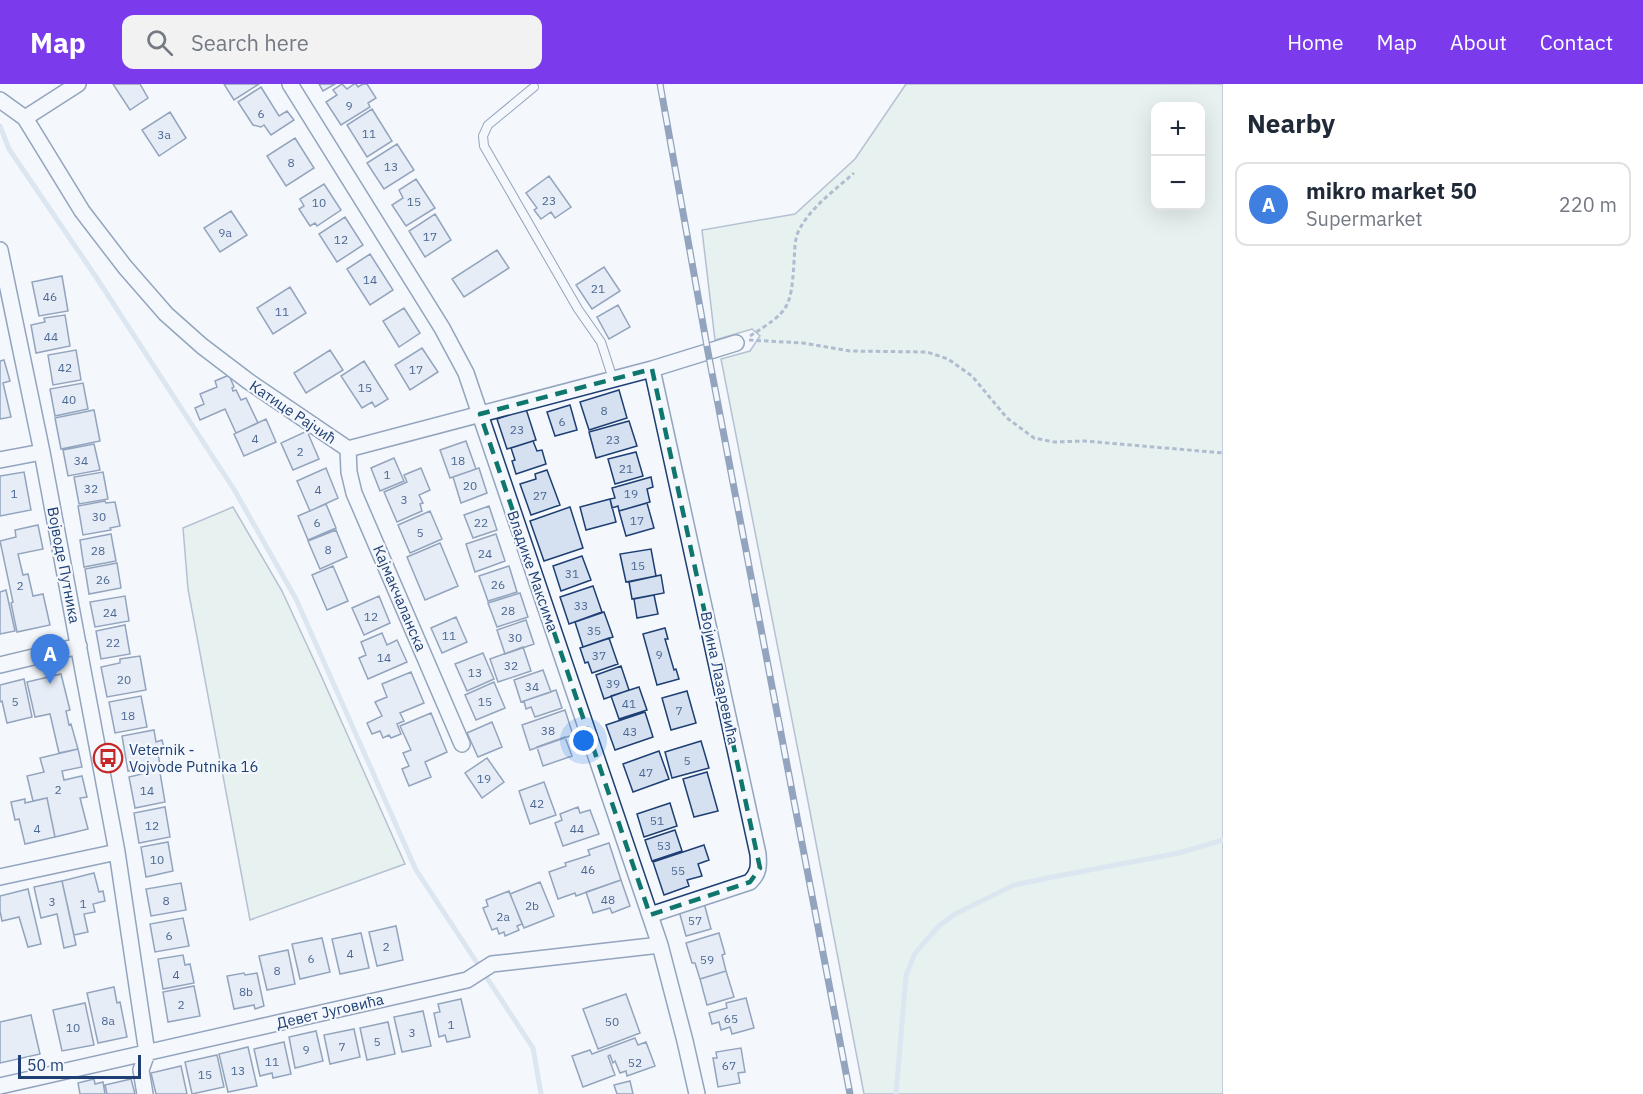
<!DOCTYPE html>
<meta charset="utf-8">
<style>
:root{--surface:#fff;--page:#f2f2f3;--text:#1f2937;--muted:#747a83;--line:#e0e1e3;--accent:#7c3aed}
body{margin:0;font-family:"IBM Plex Sans",sans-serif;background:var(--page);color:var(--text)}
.controls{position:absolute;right:18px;top:18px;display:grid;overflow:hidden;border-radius:12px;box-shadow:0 6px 24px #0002}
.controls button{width:54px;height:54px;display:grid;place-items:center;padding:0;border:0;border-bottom:2px solid var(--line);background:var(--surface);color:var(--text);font:30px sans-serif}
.scale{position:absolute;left:18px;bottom:15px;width:123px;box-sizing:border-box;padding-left:6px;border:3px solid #1d3f73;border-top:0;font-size:16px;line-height:21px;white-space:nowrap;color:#1d3f73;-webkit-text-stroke:4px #f4f7fb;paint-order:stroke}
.you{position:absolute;left:584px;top:657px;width:21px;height:21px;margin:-15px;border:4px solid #fff;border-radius:50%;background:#1a73e8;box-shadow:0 0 0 9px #1a73e833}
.badge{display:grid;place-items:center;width:39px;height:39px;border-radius:50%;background:var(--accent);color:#fff;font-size:20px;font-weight:700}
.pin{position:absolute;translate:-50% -50px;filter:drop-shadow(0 2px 3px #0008)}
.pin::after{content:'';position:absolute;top:32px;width:21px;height:18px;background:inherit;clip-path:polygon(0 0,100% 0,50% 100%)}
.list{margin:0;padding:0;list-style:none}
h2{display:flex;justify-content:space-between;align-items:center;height:78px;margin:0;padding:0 24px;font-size:26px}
h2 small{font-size:20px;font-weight:400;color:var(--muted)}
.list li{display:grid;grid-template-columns:39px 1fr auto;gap:18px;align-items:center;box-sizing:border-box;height:84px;margin:0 12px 12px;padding:0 12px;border:2px solid var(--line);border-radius:12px}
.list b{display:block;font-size:22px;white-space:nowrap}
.list p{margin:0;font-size:20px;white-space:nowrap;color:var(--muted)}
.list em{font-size:20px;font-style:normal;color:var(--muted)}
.icon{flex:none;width:33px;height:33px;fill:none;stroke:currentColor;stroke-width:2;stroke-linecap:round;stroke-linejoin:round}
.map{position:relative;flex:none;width:1223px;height:1010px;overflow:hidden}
header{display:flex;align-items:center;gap:36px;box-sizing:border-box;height:84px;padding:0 30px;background:var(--accent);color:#fff}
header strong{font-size:28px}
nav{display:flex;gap:33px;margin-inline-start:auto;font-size:21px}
.search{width:420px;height:54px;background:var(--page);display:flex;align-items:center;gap:15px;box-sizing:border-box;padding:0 21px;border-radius:12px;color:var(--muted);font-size:22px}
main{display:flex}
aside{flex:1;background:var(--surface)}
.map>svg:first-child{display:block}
</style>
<header>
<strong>Map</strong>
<div class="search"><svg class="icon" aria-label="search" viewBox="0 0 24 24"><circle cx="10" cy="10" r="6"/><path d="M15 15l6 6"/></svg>Search here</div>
<nav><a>Home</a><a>Map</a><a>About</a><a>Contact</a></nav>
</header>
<main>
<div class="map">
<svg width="1223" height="1010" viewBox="0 0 1223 1010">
<rect width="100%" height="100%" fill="#f4f7fb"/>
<path fill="#d7e8df" stroke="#687fa3" stroke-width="1.5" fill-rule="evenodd" d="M906,0h317v1010h-359l-58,-303 -85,-432 29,-8 10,-15 -8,-7 -37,11 -13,-110 93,-16 60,-55zM1200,22v100h-44v-100z
M233,423l49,84 37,80 86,193 -155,56 -62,-331 -5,-61z"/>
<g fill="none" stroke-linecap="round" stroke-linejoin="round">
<path stroke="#bed0e5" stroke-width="5" d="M0,42l9,23 87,128 139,214 61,108 120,271 117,178 8,46
M896,1010l10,-118 8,-21 8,-10 17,-19 16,-12 59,-29 49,-10 116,-22 44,-13"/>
</g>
<path fill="#d5e0f0" stroke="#1d3f73" stroke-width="1.5" d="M113,0h27l8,14 -18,12z
M224,0h35l-25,16z
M319,0h16l-12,7z
M342,0l5,5 7,-5h2l2,3 5,-3h4l9,14 -8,5 2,4 -29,18 -15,-23 11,-7 -4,-5z
M261,3l18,29 8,-5 7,9 -23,15 -7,-10 -3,2 -8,-2 -15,-23z
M372,25l20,32 -25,16 -20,-32z
M170,28l16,26 -27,18 -17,-26z
M295,54l19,30 -28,18 -19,-30z
M397,60l17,26 -30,19 -17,-26z
M549,92l22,31 -16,11 -4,-6 -10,7 -7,-9 3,-2 -11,-15z
M416,95l19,29 -29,18 -14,-21 11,-7 -4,-8z
M324,100l17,26 -24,16 -2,-3 -5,3 -11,-17 5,-3 -4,-7z
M231,127l16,24 -27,17 -16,-24z
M435,130l16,26 -26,17 -16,-26z
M345,133l18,28 -26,17 -18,-28z
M497,166l12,18 -45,29 -12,-18z
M370,170l23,36 -23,15 -23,-36z
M604,183l16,24 -28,18 -16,-24z
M62,192l6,35 -29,5 -7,-34z
M290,203l16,26 -33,21 -16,-26z
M618,221l12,22 -21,12 -12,-22z
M404,224l16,25 -21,14 -16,-26z
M65,231l5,31 -34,7 -5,-28 14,-3 -1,-4z
M422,264l16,24 -28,18 -15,-25z
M76,266l5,30 -28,5 -5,-30z
M330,266l13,20 -37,23 -12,-20z
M4,276l6,21 -7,2 8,34 -11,2v-58z
M364,277l24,38 -13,8 -3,-5 -10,6 -21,-32z
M229,291l5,12 -2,1 1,3 3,-1 5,10 5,-2 12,25 -22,10 -11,-24 -25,11 -5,-12 9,-4 -4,-10 17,-7 -2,-6z
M83,299l5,26 -33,7 -5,-27z
M619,306l8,28 -38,12 -9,-28z
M570,321l7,25 -22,6 -8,-24z
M526,325l10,31 -29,9 -10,-30z
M94,326l6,31 -39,8 -6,-31z
M266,335l10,23 -32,14 -10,-22z
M629,337l8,25 -41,12 -7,-26z
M307,347l12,28 -26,11 -12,-27z
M466,357l10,28 -26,9 -10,-28z
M533,357l4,10 5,-1 4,14 -30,10 -4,-13 3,-1 -4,-12z
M94,360l6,26 -32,6 -5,-26z
M636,368l7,24 -28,8 -7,-25z
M394,374l10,23 -24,10 -9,-23z
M326,384l12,30 -28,13 -13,-30z
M421,384l9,22 -11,5 4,8 -3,1 2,7 -25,11 -13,-30 23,-10 -3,-7z
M479,384l8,25 -26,10 -8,-26z
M547,386l13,35 -29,10 -11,-31 16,-5 -1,-5z
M24,388l7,38 -31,6v-40z
M103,388l5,27 -29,5 -5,-27z
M651,393l2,10 -6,2 3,13 -31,9 -1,-5 -6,2 -2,-9 5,-1 -3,-10z
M610,415l6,23 -30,8 -6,-23z
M105,417l1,2 9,-1 5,24 -10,2 1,2 -28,5 -5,-29z
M647,419l7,25 -28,8 -7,-25z
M326,420l10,24 -28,12 -10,-24z
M489,422l8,24 -24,8 -9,-23z
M570,423l13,41 -39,13 -14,-40z
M430,427l12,28 -32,14 -12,-28z
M38,441l5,24 -25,5 5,21 5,-1 5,22 10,-2 7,31 -33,7 -6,-29 2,-1 -13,-61 16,-4 -1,-7z
M336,446l11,27 -27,12 -12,-28z
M111,450l5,27 -32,6 -4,-27z
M496,450l9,27 -30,11 -9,-28z
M440,459l18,43 -33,14 -18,-43z
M651,465l5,27 -30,6 -6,-28z
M582,472l9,24 -30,11 -8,-25z
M117,479l4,25 -32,6 -4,-25z
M333,482l15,35 -21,9 -15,-35z
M509,482l8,26 -29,9 -9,-25z
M661,491l3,18 -32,6 -3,-17z
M593,502l9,26 -33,12 -9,-27z
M6,506l9,41 -15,3v-42z
M520,509l8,24 -31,10 -9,-24z
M654,511l4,19 -21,4 -3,-19z
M125,512l4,25 -34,6 -5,-25z
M379,512l11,27 -26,12 -12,-27z
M604,528l9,25 -30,10 -8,-25z
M456,533l11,25 -25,11 -11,-25z
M526,536l8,24 -29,10 -8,-24z
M125,541l5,29 -29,5 -5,-28z
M665,544l3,11h-3l9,31 2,-1 3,10 -22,6 -14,-51z
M382,549l5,12 10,-5 10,22 -39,17 -9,-21 7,-3 -5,-13z
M609,554l9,26 -26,9 -4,-11 -3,1 -5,-15z
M523,563l8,24 -33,11 -8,-23z
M483,569l11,26 -27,12 -12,-27z
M140,572l6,34 -39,7 -6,-30 19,-4v-4z
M621,582l8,24 -25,9 -8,-24z
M543,586l8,22 -30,10 -7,-22z
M411,588l13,31 -24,10 4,8 -7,3 4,10 -10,4 -2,-3 -6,3 -3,-7 -8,3 -5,-11 15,-7 -7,-14 12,-5 -5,-13z
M61,590l9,36 -4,1 3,14 2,-1 7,25 -19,4 -9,-39 -15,3 -8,-35z
M24,595l8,38 -25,6 -5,-22 -2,1v-17z
M494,598l11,26 -29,12 -11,-25z
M639,603l8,23 -28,9 -8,-23z
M556,606l6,18 -27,9 -4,-10 -5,2 -2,-8z
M687,607l9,32 -25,7 -9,-32z
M141,612l6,31 -32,6 -6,-31z
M565,626l8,25 -43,15 -8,-25z
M645,628l8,25 -38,13 -9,-25z
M431,629l16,39 -22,10 6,15 -22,9 -7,-17 7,-3 -6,-13 8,-3 -11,-24z
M492,638l10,25 -24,10 -11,-24z
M154,646l2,12 6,-2 3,12 -7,1 2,12 -32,6 -6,-35z
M565,653l7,19 -29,10 -6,-19z
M701,657l8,27 -37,10 -7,-26z
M78,665l4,18 -20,4 2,9 18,-4 5,21 -7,1 8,31 -33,8 -8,-39 -14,3 -6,-25 17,-4 -4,-14z
M659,667l10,28 -36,13 -10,-28z
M487,674l17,24 -22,16 -17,-25z
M159,683l6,35 -30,6 -6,-31 13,-3 -1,-4z
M707,688l11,39 -24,6 -11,-38z
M544,698l12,33 -26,9 -11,-33z
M47,714l8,39 -30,7 -6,-25 -4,1 -4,-18 14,-3v4z
M670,719l7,23 -33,11 -7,-23z
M165,723l5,30 -31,6 -5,-30z
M578,723l2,6 10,-3 9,24 -36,12 -8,-23 7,-3 -2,-6z
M675,746l7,21 -30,10 -7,-21z
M168,758l5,29 -27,6 -5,-30z
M609,759l12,37 -45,16 -1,-3 -17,6 -9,-27 17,-6 -1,-3 25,-8 -2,-5z
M704,761l5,15 -11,4 4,12 -15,4 2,6 -25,9 -11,-33z
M94,789l5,19 4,-1 2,10 -12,3 2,8 -11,2 4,18 -14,3 -12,-54z
M621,796l9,26 -18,7 -2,-5 -17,5 -7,-21z
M62,797l14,64 -12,3 -7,-34 -16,4 -7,-31z
M540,798l14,34 -30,12 -14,-34z
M181,799l5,27 -35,6 -5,-27z
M28,805l13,55 -13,3 -9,-30 -17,4 -2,-10v-15z
M509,807l13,33 -5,2 2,4 -14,6 -1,-4 -5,2 -2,-6 -5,2 -9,-22 5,-2 -2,-6z
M704,819l7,26 -25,7 -7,-25z
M183,834l6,28 -34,6 -5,-28z
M396,842l7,34 -26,6 -8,-34z
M361,849l8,35 -29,6 -8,-35z
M719,849l6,21 -3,1 4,16 -26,8 -5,-16h-3l-6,-20z
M322,854l8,34 -30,7 -8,-35z
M288,866l7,34 -28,6 -8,-34z
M183,871l2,10 5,-1 4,19 -31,6 -5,-30z
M726,887l8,26 -27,8 -7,-26z
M244,889l1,2 12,-2 7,33 -9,3 -1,-4 -20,4 -7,-33z
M194,902l6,30 -32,6 -5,-30z
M114,903l3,16 3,-1 7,35 -29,6 -11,-50z
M626,910l14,39 -42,16 -15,-40z
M746,914l8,30 -22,6 -2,-7 -9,3 -2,-8 -7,2 -3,-11 18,-5 -1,-5z
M461,915l9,38 -23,5 -2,-7 -6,2 -5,-24 6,-1 -2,-8z
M85,919l9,42 -32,6 -9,-41z
M423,927l8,35 -29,6 -8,-35z
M31,931l9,39 -40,9v-41z
M388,938l7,32 -28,6 -7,-32z
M354,945l6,28 -30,7 -6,-29z
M316,947l7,30 -28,7 -6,-31z
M635,954l3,7 8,-3 9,24 -28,10 -1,-5 -6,2 -5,-12 -2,2 -3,-8 -2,1 7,19 -32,12 -11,-31 18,-6 2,4z
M284,958l7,32 -18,4 -1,-5 -12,3 -6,-27z
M248,963l9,39 -29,6 -9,-38z
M741,964l4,24 -7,1 2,10 -22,4 -5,-29h4l-1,-6z
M217,971l7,32 -32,7 -7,-32z
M181,982l6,28h-31l-5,-21z
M94,995l1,5 8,-2 2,12h-25l-2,-11z
M131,995l4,15h-28l-2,-9z
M630,997l3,13h-16l-3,-9z"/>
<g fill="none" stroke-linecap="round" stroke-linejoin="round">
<g stroke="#1d3f73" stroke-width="10">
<path id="service" d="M534,3l-46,38 -5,11 1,10 94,163 23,33 12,37"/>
</g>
<g stroke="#1d3f73" stroke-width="18">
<path id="minor" d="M290,0l152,244 24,45 194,572 25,96 12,53
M0,16l25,18 57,93 43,56 41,47 36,32 46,35 100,68 304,-80 84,-26
M25,34l53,-34
M0,166l42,202 75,400 30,201 -6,17 4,24
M348,365l1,23 5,21 108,251
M0,376l42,-8
M0,581l79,-19
M0,793l117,-25
M650,831l100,-33c9,-9 9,-16 8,-28l-106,-485
M0,1002l467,-106 25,-16 168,-19"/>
</g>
<path stroke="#5e769c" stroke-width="3" stroke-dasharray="4.5 3" stroke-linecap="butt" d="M750,252c39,-25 41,-27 44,-74 1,-11 0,-22 5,-32 12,-23 36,-40 55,-57
M749,256l54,3 47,8 77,1 21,7 24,17 35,42 27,20 20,4 31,-1 138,12"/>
<use href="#service" stroke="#f4f7fb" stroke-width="8"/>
<use href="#minor" stroke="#f4f7fb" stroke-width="15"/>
<g stroke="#1d3f73" stroke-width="7">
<path id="rail" d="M660,0l48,268 142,742"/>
</g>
<use href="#rail" stroke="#f4f7fb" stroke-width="4.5" stroke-dasharray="14" stroke-linecap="butt"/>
</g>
<path d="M0 0H1223V1010H0ZM652,285l108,499 -10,14 -100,33 -170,-501z" fill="#f4f7fb" fill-opacity=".55" fill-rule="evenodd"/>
<path fill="none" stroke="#0f766e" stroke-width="4.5" stroke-dasharray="12 8" stroke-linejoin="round" d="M652,285l108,499 -10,14 -100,33 -170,-501z"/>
<defs>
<g id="bus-ring" transform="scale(1.5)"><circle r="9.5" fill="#f4f7fb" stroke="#c62828" stroke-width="1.5"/><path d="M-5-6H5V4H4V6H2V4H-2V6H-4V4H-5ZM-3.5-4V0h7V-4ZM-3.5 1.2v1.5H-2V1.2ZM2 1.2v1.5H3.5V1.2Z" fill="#c62828"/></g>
</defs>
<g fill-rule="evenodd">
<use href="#bus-ring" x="108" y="674"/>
</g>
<g text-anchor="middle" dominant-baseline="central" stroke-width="4.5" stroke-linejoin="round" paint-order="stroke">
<g font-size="12" fill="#4b6792">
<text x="349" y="21">9</text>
<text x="261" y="29">6</text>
<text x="369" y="49">11</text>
<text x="164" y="50">3a</text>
<text x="291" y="78">8</text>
<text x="391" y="82">13</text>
<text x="549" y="116">23</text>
<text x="414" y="117">15</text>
<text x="319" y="118">10</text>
<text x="225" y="148">9a</text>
<text x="430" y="152">17</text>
<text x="341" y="155">12</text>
<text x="370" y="195">14</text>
<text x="598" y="204">21</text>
<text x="50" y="212">46</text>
<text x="282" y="227">11</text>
<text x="51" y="252">44</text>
<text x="65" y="283">42</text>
<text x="416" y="285">17</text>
<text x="365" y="303">15</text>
<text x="69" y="315">40</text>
<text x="604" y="326">8</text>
<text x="562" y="337">6</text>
<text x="517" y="345">23</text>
<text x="255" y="354">4</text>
<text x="613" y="355">23</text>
<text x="300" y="367">2</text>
<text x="81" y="376">34</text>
<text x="458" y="376">18</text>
<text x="626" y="384">21</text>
<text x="387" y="390">1</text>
<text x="470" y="401">20</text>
<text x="91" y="404">32</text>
<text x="318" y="405">4</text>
<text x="14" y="409">1</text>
<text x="631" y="409">19</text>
<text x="540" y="411">27</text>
<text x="404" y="415">3</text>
<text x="99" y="432">30</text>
<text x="637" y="436">17</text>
<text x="317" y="438">6</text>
<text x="481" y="438">22</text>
<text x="420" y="448">5</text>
<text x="328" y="465">8</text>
<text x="98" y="466">28</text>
<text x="485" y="469">24</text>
<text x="638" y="481">15</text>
<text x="572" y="489">31</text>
<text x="103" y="495">26</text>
<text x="498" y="500">26</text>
<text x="20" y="501">2</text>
<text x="581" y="521">33</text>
<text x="508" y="526">28</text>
<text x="110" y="528">24</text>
<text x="371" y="532">12</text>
<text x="594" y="546">35</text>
<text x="449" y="551">11</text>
<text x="515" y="553">30</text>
<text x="113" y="558">22</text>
<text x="659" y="570">9</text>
<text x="599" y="571">37</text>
<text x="384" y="573">14</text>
<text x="511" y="581">32</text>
<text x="475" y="588">13</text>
<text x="124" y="595">20</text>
<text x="613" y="599">39</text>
<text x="532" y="602">34</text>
<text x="15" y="617">5</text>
<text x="485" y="617">15</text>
<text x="629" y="619">41</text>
<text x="679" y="626">7</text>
<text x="128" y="631">18</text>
<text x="548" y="646">38</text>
<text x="630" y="647">43</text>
<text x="687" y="676">5</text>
<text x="646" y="688">47</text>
<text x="484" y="694">19</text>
<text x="58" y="705">2</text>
<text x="147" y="706">14</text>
<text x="537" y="719">42</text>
<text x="657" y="736">51</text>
<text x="152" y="741">12</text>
<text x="37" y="744">4</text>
<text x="577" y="744">44</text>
<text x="664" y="761">53</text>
<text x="157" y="775">10</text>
<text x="588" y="785">46</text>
<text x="678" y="786">55</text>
<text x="608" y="815">48</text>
<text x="166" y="816">8</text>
<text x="52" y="817">3</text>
<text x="83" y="819">1</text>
<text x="532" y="821">2b</text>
<text x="503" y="832">2a</text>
<text x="695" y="836">57</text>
<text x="169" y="851">6</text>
<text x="386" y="862">2</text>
<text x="350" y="869">4</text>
<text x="311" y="874">6</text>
<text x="707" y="875">59</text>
<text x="277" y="886">8</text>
<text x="176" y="890">4</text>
<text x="246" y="907">8b</text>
<text x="181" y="920">2</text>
<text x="731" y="934">65</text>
<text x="108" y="936">8a</text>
<text x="612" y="937">50</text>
<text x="451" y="940">1</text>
<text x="73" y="943">10</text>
<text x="412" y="948">3</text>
<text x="377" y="957">5</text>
<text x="342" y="962">7</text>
<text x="306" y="965">9</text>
<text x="272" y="977">11</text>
<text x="635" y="978">52</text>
<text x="729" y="981">67</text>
<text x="238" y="986">13</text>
<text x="205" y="990">15</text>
</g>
<g font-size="15" fill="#1d3f73" stroke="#f4f7fb">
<text transform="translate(293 328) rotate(34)">Катице Рајчић</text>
<text transform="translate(64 481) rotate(79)">Војводе Путника</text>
<text transform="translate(533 487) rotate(71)">Владике Максима</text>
<text transform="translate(400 514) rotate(67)">Кајмакчаланска</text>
<text transform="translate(720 594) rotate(78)">Војина Лазаревића</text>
<text transform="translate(330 927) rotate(-13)">Девет Југовића</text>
</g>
<g font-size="15" fill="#1d3f73" stroke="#f4f7fb" text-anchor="start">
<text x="129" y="665">Veternik -<tspan x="129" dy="17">Vojvode Putnika 16</tspan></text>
</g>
</g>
</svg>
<div class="controls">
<button>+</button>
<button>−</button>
</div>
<div class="scale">50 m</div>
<div class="you"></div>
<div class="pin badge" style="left:50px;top:600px;background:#3f7fe0">A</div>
</div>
<aside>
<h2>Nearby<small></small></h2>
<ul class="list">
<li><span class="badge" style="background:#3f7fe0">A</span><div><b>mikro market 50</b><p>Supermarket</p></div><em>220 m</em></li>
</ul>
</aside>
</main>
